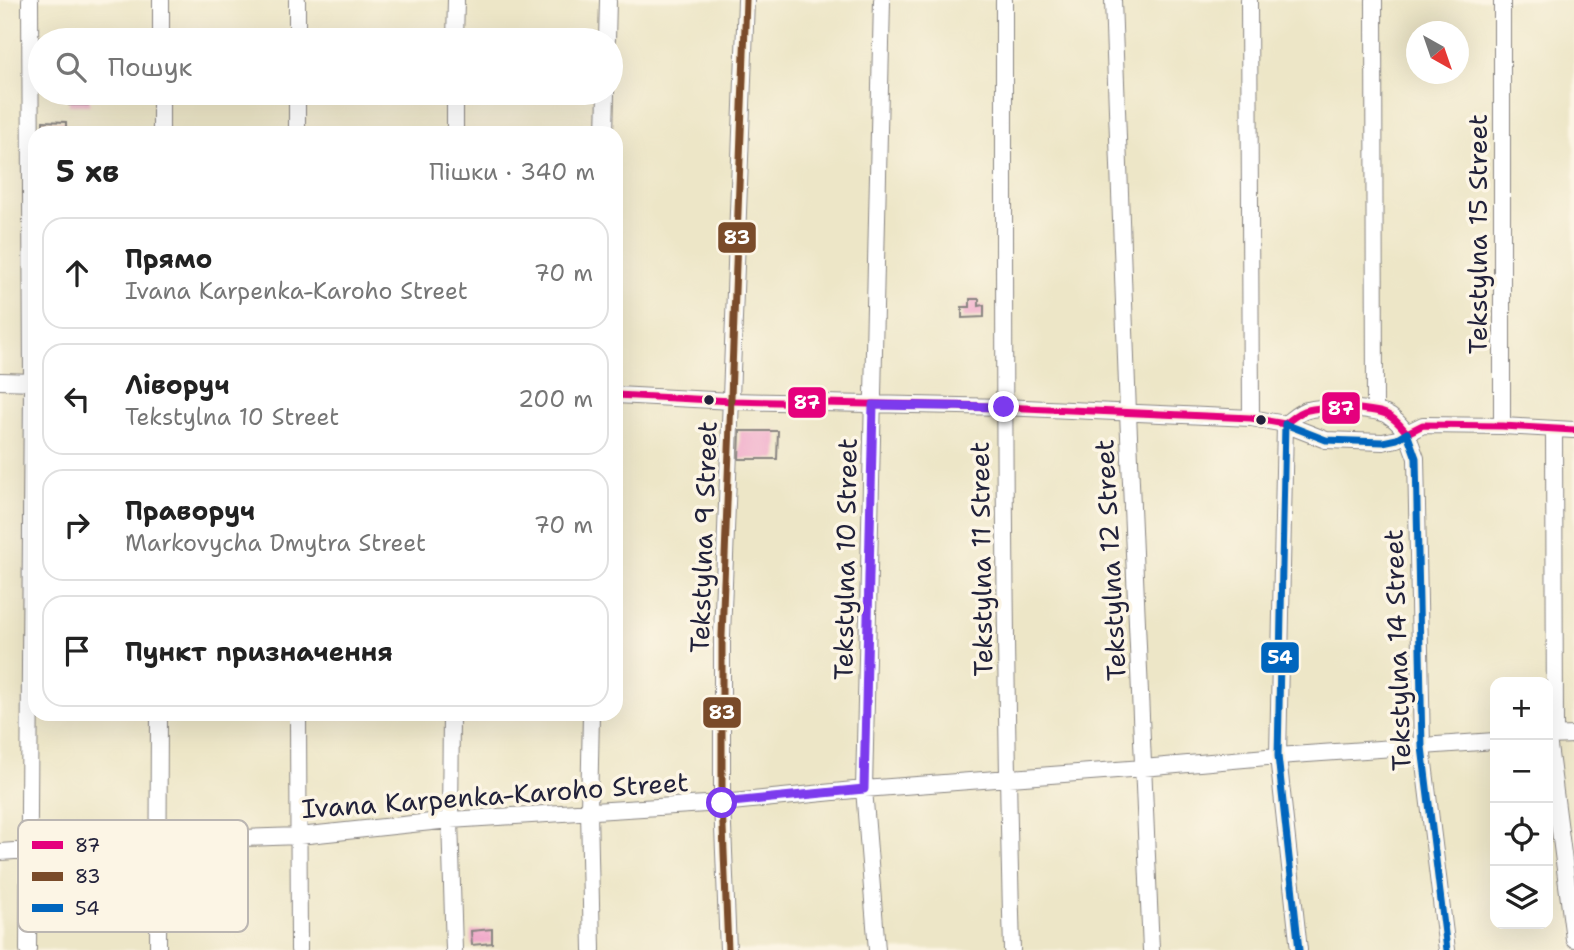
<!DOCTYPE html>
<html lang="uk">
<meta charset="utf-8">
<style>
:root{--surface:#fff;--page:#f2f2f2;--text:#222;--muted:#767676;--line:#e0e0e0}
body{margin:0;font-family:"Shantell Sans",sans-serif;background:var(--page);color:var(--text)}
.controls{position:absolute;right:21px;bottom:21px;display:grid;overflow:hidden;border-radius:14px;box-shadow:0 7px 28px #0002}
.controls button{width:63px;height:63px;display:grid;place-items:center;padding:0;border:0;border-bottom:2px solid var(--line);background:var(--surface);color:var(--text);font:35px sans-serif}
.compass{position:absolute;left:1406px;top:21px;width:63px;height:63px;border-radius:50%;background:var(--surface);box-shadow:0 7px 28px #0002;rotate:140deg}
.stop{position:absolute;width:21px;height:21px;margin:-16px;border:5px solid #7c3aed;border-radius:50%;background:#fff}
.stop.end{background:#7c3aed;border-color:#fff;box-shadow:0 2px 7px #0008}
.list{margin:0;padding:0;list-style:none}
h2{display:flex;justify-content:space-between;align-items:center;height:91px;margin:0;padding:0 28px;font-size:30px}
h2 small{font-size:23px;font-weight:400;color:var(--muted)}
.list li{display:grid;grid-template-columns:46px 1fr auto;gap:21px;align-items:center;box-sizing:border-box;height:112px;margin:0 14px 14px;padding:0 14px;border:2px solid var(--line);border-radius:21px}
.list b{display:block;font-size:26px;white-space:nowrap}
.list p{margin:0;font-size:23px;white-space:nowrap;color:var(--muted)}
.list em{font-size:23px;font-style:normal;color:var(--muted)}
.icon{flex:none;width:38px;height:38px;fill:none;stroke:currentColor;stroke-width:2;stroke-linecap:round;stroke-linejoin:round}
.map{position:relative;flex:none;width:1574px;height:950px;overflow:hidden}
.search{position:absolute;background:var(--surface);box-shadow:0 7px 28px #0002;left:28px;top:28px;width:595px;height:77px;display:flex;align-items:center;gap:18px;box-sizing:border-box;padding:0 24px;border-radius:38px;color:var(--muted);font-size:26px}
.panel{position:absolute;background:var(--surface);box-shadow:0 7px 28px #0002;left:28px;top:126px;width:595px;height:595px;border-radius:21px}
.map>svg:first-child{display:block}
</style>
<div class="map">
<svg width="1574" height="950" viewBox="0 0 1574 950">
<rect width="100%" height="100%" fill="#fcf5e5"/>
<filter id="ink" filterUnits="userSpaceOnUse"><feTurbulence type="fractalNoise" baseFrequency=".0143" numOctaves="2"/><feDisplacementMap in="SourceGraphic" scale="14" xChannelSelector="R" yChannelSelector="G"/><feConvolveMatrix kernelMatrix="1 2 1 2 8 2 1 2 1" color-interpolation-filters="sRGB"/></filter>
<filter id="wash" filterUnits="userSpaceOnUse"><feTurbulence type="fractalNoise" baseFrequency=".00686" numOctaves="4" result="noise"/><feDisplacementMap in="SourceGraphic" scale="28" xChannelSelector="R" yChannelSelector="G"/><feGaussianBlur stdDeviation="1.57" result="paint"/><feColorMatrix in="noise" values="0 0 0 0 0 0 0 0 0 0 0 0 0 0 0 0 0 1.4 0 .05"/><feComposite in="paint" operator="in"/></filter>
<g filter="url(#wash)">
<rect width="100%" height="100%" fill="#ede6c7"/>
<g id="blocks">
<path fill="#efa2c7" d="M69,93h21v12h-21z
M43,121l23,1v11h-23z
M970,299h9v7l5,-1v12l-22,1v-11h8z
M740,431h38l-1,28h-38z
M492,929v14l-20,2 -1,-14z"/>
</g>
</g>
<g filter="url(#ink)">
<use href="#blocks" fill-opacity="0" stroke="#888481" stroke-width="2"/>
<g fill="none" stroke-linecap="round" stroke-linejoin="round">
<g stroke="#888481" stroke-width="18">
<path id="minor" d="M297,0v40
M1004,0c0,317 -1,633 8,950
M1113,0l15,413 23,537
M1249,0l2,418
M1374,0l1,411
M1502,0v426
M161,40v-40
M455,40l1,-40
M607,40l1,-40
M297,93v40
M161,133v-40
M455,133v-40
M605,133l1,-40
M0,381l35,1
M616,395l116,6 272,6 247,11 34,6c7,-5 15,-13 23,-14 17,-4 62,-2 78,4 9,4 15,12 21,19l16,-8 79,1 72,4
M1554,429l1,307
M298,714l1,236
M451,714l-1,106 4,130
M591,714l-2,96 3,140
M1548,736l26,-1
M1548,738l26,201
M0,852l158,-11 141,-5 151,-16 272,-17 142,-14 279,-21 135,-12 217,-15
M28,950l4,-568 -2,-382
M158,950l1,-236
M728,950l-6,-147v-167l24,-636
M877,950l-13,-161 18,-789
M1299,950l-21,-194 7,-332 41,16 57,2 14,-3 10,-6 9,25 6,289 25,203"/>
</g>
<use href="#minor" stroke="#fff" stroke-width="16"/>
<g stroke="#fcf5e5" stroke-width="12">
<path id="bus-1" d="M616,395l116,6 272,6 247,11 34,6c7,-5 15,-13 23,-14 17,-4 62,-2 78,4 9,4 15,12 21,19l16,-8 79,1 72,4"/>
</g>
<g stroke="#fcf5e5" stroke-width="12">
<path id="bus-2" d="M728,950l-6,-147v-167l24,-636"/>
</g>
<g stroke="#fcf5e5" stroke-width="12">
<path id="bus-3" d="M1299,950l-21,-194 7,-332 41,16 57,2 14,-3 10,-6 9,25 6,289 25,203"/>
</g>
<use href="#bus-1" stroke="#e5007d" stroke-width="7"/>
<use href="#bus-2" stroke="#7a4b2a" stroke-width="7"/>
<use href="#bus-3" stroke="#0065bd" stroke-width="7"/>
</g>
</g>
<g fill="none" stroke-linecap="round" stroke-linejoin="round" filter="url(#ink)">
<path stroke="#7c3aed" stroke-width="9" d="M722,803l142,-14 9,-384 131,2"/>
</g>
<g fill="#22223b" stroke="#fcf5e5" stroke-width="2.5">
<circle cx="709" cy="400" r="6"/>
<circle cx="1261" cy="420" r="6"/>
</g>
<g text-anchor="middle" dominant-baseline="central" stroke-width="7" stroke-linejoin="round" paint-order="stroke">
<g font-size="26" fill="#22223b" stroke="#fcf5e5">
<text transform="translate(1477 234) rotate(-90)">Tekstylna 15 Street</text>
<text transform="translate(703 537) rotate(-88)">Tekstylna 9 Street</text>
<text transform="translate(845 559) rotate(-89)">Tekstylna 10 Street</text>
<text transform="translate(981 559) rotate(-91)">Tekstylna 11 Street</text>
<text transform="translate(1110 560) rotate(-93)">Tekstylna 12 Street</text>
<text transform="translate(1397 650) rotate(-92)">Tekstylna 14 Street</text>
<text transform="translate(495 795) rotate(-4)">Ivana Karpenka-Karoho Street</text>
</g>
</g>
<rect x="18" y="820" width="230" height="112" rx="10" fill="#fcf5e5" stroke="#bbb6b2" stroke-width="2"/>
<rect x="32" y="841" width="31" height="8" fill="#e5007d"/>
<rect x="32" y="872" width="31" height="9" fill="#7a4b2a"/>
<rect x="32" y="904" width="31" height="8" fill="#0065bd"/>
<g font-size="19" fill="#22223b">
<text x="75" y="852">87</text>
<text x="75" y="883">83</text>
<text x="75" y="915">54</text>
</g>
<g stroke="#fcf5e5" stroke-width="2.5">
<rect x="717" y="221" width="40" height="33" rx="7" fill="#7a4b2a"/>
<rect x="787" y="386" width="40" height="33" rx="7" fill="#e5007d"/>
<rect x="1321" y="391" width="40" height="34" rx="7" fill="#e5007d"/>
<rect x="1260" y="641" width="40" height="33" rx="7" fill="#0065bd"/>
<rect x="702" y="696" width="40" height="33" rx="7" fill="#7a4b2a"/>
</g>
<g font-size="19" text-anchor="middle" font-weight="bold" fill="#fff">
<text x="737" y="244">83</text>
<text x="807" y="409">87</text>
<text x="1341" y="415">87</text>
<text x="1280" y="664">54</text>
<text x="722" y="719">83</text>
</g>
</svg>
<div class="controls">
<button>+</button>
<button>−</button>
<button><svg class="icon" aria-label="locate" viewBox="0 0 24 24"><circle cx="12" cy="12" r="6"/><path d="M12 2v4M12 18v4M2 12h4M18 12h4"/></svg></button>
<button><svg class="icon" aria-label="layers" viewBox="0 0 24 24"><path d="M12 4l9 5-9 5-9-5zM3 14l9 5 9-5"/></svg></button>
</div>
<svg class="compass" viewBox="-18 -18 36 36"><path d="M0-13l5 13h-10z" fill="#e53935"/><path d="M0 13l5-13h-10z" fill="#767676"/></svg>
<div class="stop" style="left:722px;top:803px"></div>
<div class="stop end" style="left:1004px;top:407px"></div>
<div class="search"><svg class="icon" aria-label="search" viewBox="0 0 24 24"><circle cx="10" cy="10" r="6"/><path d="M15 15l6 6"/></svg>Пошук</div>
<section class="panel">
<h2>5 хв<small>Пішки · 340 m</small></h2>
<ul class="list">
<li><svg class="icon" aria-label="ahead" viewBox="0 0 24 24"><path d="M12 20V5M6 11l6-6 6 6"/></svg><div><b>Прямо</b><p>Ivana Karpenka-Karoho Street</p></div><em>70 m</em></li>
<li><svg class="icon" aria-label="left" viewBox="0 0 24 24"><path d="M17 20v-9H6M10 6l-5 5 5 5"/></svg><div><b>Ліворуч</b><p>Tekstylna 10 Street</p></div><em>200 m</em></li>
<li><svg class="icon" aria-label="right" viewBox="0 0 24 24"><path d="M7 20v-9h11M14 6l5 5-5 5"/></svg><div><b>Праворуч</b><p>Markovycha Dmytra Street</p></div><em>70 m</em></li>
<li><svg class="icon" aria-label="arrive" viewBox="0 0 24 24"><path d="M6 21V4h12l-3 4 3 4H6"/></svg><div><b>Пункт призначення</b></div></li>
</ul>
</section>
</div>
